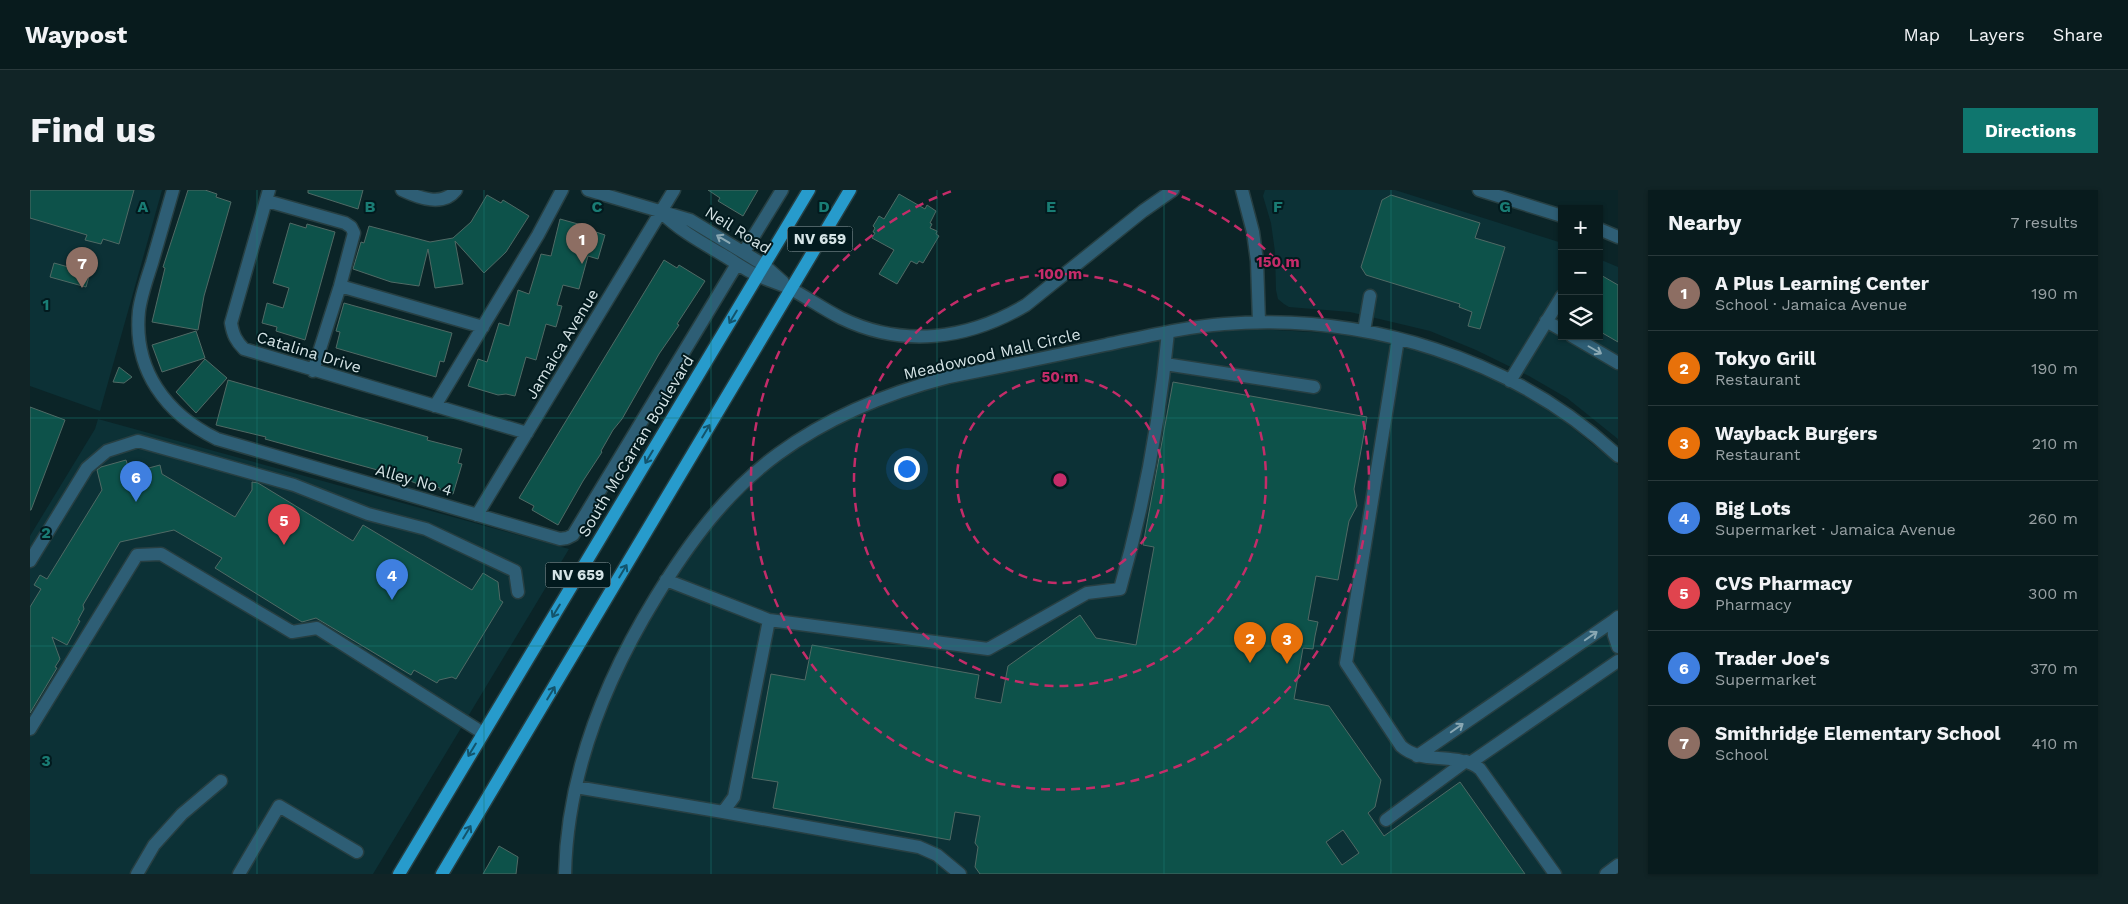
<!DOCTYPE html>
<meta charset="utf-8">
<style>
:root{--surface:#081b1d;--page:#112426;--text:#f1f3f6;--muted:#98a1a4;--line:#29393b;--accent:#0f766e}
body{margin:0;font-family:"Work Sans",sans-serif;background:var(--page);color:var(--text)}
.controls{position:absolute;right:15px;top:15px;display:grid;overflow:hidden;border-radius:0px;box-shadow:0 1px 4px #0004}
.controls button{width:45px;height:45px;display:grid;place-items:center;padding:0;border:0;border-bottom:1px solid var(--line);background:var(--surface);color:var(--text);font:25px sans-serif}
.you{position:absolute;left:876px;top:278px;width:18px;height:18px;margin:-12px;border:4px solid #fff;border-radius:50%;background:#1a73e8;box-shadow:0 0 0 8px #1a73e833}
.badge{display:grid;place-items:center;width:32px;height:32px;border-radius:50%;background:var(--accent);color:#fff;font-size:16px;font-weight:700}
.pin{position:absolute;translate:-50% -41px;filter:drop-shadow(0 1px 2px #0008)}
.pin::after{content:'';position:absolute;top:26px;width:18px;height:15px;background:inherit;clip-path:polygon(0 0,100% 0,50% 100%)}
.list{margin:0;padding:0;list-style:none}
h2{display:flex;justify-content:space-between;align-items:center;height:65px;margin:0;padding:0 20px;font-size:21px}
h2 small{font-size:16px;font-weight:400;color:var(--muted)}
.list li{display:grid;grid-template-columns:32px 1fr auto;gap:15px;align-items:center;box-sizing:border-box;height:75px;padding:0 20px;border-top:1px solid var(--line)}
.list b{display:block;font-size:19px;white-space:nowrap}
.list p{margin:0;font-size:16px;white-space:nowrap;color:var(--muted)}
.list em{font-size:16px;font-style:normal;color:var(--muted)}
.icon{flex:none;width:28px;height:28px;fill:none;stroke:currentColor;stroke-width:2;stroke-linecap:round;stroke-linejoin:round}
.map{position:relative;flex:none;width:1588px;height:684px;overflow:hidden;border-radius:0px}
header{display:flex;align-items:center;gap:30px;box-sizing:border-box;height:70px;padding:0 25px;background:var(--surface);border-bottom:1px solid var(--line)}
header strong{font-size:24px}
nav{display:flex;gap:28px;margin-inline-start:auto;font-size:18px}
.intro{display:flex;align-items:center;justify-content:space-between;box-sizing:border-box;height:120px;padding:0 30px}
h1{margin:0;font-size:35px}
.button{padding:12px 22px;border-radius:0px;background:var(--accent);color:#fff;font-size:18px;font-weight:700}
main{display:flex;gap:30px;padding:0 30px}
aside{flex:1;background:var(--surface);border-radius:0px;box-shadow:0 1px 4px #0004}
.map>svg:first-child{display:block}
</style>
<header>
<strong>Waypost</strong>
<nav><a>Map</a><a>Layers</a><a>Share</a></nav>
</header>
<div class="intro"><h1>Find us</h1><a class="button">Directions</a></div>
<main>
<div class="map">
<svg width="1588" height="684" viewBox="0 0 1588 684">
<rect width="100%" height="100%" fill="#0b2427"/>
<path fill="#0c3136" d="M0,0h132l-62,221 -70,-25z
M1235,0h130l167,53v93h37v-77l19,8v172l-51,-41 -38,-22 -53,-26 -46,-19 -80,-19 -61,-5 -5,-3 -6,-5 -2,-9 -1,-38 -4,-29 -8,-27z
M1226,139l92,5 47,7 55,20 56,24 52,31 60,49v409h-1049v-23l17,-84 33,-93 36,-71 76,-107 74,-55 68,-34 55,-20 244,-52z
M68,229l471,130 -196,325h-343v-338l65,-107z"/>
<path fill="#0d524a" stroke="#506a65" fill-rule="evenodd" d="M0,0h104l-15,54 -16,-5 -2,5 -16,-4 2,-5 -57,-17z
M158,0h17l12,4 -1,3 15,5 -27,94 -6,34 -46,-8 13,-54 -2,-1z
M278,0h55l-5,19 -50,-16z
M678,0h50l-15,26 -25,-15 2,-3z
M869,4l26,15 2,-4 9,6 -6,12 2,1 -2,4 7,3 -1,3 3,2 -16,27 -4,-2 -2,3 -6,-3 -14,23 -18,-10 15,-24 -22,-12 3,-5 -2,-1 2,-4 -2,-2 6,-10 5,3z
M457,5l14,8 2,-3 26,16 -23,36 -22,21 -29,-32 8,43 -28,4 -7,-39 -9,37 -28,-4 -38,-13 8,-27 3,1 5,-17 61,16 23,-4 18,-16z
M1361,5l89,28 -5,15 30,9 -25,82 -12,-3 4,-14 -13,-5 1,-3 -94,-29 -5,-8 21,-67z
M530,29l29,8 7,5 9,3 -7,24 -10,-3 -9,33 -16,-4 -6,20 5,1 -6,21 -10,-3 -10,36 -10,-3 -11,39 -9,-2 -8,1 -30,-9 10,-27 9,3 12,-39 10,3 9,-36 11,4 12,-40 10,2z
M260,33l16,5 1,-4 28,8 -30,108 -29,-9 1,-4 -15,-4 5,-20 16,5 6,-20 -16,-5z
M634,70l13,8 2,-3 26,16 -28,43 2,1 -20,29 -37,65 -9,11 -12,21 1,1 -19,29 -25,44 -26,-15 2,-4 -15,-8z
M24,73l36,10 -4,14 -36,-10z
M1569,84l19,11v57l-19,-11z
M314,113l108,30 -8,29 -4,-1 -4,16 -100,-29 4,-16 -4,-1z
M166,141l9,27 -43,14 -10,-27z
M175,169l22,19 -31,35 -20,-21z
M89,177l13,10 -8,6 -11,-1z
M198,190l200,57 -1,3 35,9 -4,14 4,1 -9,30 -13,-4v-2l-21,-6 -1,2 -26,-10 -127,-35 1,-2 -50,-12z
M1143,192l194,35 -13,72 3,17 -8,15 -11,59 -22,-4 -8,44 10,2 -3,14 -2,13 -10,-1 -9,51 35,7 52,74 -6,27 -7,6 16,23 76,-54 65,92h-545l-5,-7 3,-20 -3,-4 5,-27 -25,-4 -5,28 -177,-32 5,-26 -26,-4 19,-104 34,6 7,-35 167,30 -4,23 26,5 7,-37 72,-51 16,23 40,7 18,-98 -11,-2zM1313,640l16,23 -17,12 -16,-23z
M0,217l35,13 -34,90h-1z
M96,270l4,13 30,-8 2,9 73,43 17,-27v-8l6,1 95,58 10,-16 109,65 11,-17 15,9 2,18 3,2 -47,77 -4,-2 -13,3 -2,3 -23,-13 -3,5 -95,-57 -14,4 -87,-54 7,-10 -48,-28 -54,12 -37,63 1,4 -6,11 2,1 -13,24 -15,-8 8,22 -5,8 2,1 -27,45v-106l11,-18 -7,-4 6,-10 7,4 55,-89 -5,-20 4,-3z
M469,656l19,11 -2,17h-33z"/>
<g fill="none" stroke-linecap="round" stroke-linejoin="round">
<g stroke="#273f42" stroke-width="15">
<path id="minor" d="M143,0c-7,24 -14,49 -21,73 -5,16 -11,32 -13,48 -6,59 27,103 78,128l343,100 7,-1 6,-3 164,-271
M239,0l-38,133c2,12 5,18 13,26l283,84
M372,0c17,8 41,17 54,0
M558,0l102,30 74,45 19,17
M1212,0l11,42 4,29 2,61
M1449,0l83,26
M237,11l78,22 6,4 3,6 -14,53 -27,85
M631,22c18,18 40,30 62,43 12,7 24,16 36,21 11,5 22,8 32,13 17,9 32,20 50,29 62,30 126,22 185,-13l117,-94 30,-21
M1569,39l19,8
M714,62l38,-62
M310,96l143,41
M1516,131l16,9
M1334,141l6,-35
M1542,146l46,27
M1368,149l-52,324 55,83c22,20 56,5 79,23l75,105
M1135,174l149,23
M1480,191l52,-85
M405,216l103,-171 24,-45
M447,325l197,-325
M0,371l57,-93 20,-17 31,-10 156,44 74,29 58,15 89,42 3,21
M636,390l103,40
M1588,427l-5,4 1,14 4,12
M0,539l107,-174 24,-1 131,78 25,-4 166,105
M1387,566l196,-135
M1440,573l148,-102
M546,597l147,25
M1356,630l80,-59
M107,684l17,-29 28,-31 39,-33
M209,684l40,-68 78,46
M535,684c2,-99 40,-194 91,-277 33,-54 70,-105 122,-143 52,-38 109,-61 171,-77 52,-10 104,-21 156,-32 39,-8 79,-18 119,-21 141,-11 290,34 394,132
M930,684l-23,-19 -18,-8 -196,-35 11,-15 35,-177 219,29 99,-56 33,-4c24,-84 40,-170 48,-257
M1576,684l12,-9"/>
</g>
<g stroke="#273f42" stroke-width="15">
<path id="major" d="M369,684l410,-684
M412,684l408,-684"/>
</g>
<use href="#minor" stroke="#2e5e75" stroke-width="12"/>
<use href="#major" stroke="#279bcc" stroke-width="12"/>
</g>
<defs><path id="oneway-shaft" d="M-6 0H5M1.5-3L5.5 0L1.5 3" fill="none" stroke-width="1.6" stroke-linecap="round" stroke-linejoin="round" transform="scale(1.25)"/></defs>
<g stroke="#8aa8b3">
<use href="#oneway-shaft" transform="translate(693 49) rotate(-149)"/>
<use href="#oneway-shaft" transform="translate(1565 160) rotate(30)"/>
<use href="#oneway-shaft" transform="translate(1561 446) rotate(-35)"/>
<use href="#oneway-shaft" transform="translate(1427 538) rotate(-35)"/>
</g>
<g stroke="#13546c">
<use href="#oneway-shaft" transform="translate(703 127) rotate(121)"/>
<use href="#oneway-shaft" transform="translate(676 241) rotate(-59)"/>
<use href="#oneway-shaft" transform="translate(619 267) rotate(121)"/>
<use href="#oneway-shaft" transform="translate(593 381) rotate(-59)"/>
<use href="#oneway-shaft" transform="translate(526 421) rotate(121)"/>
<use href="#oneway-shaft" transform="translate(521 503) rotate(-59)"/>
<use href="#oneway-shaft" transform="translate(442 560) rotate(121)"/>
<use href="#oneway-shaft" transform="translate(437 642) rotate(-59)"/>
</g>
<path fill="none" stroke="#197c74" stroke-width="1" stroke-opacity="0.55" d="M227,0v684M454,0v684M681,0v684M907,0v684M1134,0v684M1361,0v684M0,228h1588M0,456h1588"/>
<g fill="none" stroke="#c42c69" stroke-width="2.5" stroke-dasharray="9 6">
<circle cx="1030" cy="290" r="103"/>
<circle cx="1030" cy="290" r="206"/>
<path d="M1138 1A309 309 0 1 1 922 1"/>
</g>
<g text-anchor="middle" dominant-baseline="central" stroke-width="4" stroke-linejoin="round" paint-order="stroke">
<g fill="#021a1e" stroke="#96a7aa" stroke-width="1">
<rect x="757.5" y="36.5" width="65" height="25" rx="4"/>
<rect x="515.5" y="372.5" width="65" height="25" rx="4"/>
</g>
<g font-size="15" font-weight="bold" fill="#d5e4e6">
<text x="790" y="49">NV 659</text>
<text x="548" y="385">NV 659</text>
</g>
<g font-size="16" fill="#d5e4e6" stroke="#021a1e">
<text transform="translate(708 40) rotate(32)">Neil Road</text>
<text transform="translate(532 154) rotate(-59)">Jamaica Avenue</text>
<text transform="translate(279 162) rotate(17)">Catalina Drive</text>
<text transform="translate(962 164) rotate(-13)">Meadowood Mall Circle</text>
<text transform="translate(606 256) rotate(-59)">South McCarran Boulevard</text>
<text transform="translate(384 290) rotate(16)">Alley No 4</text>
</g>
</g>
<g font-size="16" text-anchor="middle" font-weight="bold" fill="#197c74" stroke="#021a1e" stroke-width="4" stroke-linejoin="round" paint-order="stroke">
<text x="113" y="22">A</text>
<text x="340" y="22">B</text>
<text x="567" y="22">C</text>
<text x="794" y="22">D</text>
<text x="1021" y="22">E</text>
<text x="1248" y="22">F</text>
<text x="1475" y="22">G</text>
<text x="16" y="120">1</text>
<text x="16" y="348">2</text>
<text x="16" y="576">3</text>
</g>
<circle cx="1030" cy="290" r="8" fill="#c42c69" stroke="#021a1e" stroke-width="2.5"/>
<g font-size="15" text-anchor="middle" font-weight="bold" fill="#c42c69" stroke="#021a1e" stroke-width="4" stroke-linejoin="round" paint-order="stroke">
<text x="1248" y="77">150 m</text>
<text x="1030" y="89">100 m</text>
<text x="1030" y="192">50 m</text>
</g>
</svg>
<div class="controls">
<button>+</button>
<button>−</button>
<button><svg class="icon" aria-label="layers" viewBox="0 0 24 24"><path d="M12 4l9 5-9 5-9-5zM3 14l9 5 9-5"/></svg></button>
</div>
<div class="you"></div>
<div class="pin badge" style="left:552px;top:74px;background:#8d6e63">1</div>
<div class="pin badge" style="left:1220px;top:473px;background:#e8710a">2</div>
<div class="pin badge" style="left:1257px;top:474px;background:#e8710a">3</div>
<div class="pin badge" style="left:362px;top:410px;background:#3f7fe0">4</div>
<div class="pin badge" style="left:254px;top:355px;background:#e0444e">5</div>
<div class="pin badge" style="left:106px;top:312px;background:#3f7fe0">6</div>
<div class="pin badge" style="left:52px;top:98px;background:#8d6e63">7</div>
</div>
<aside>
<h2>Nearby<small>7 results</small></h2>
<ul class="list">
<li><span class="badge" style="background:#8d6e63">1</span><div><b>A Plus Learning Center</b><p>School · Jamaica Avenue</p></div><em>190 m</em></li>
<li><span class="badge" style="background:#e8710a">2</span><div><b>Tokyo Grill</b><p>Restaurant</p></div><em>190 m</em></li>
<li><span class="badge" style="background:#e8710a">3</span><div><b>Wayback Burgers</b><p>Restaurant</p></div><em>210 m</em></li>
<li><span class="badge" style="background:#3f7fe0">4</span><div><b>Big Lots</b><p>Supermarket · Jamaica Avenue</p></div><em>260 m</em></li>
<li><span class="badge" style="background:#e0444e">5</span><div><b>CVS Pharmacy</b><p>Pharmacy</p></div><em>300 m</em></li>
<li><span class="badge" style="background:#3f7fe0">6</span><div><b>Trader Joe's</b><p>Supermarket</p></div><em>370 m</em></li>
<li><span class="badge" style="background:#8d6e63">7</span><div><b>Smithridge Elementary School</b><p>School</p></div><em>410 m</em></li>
</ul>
</aside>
</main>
